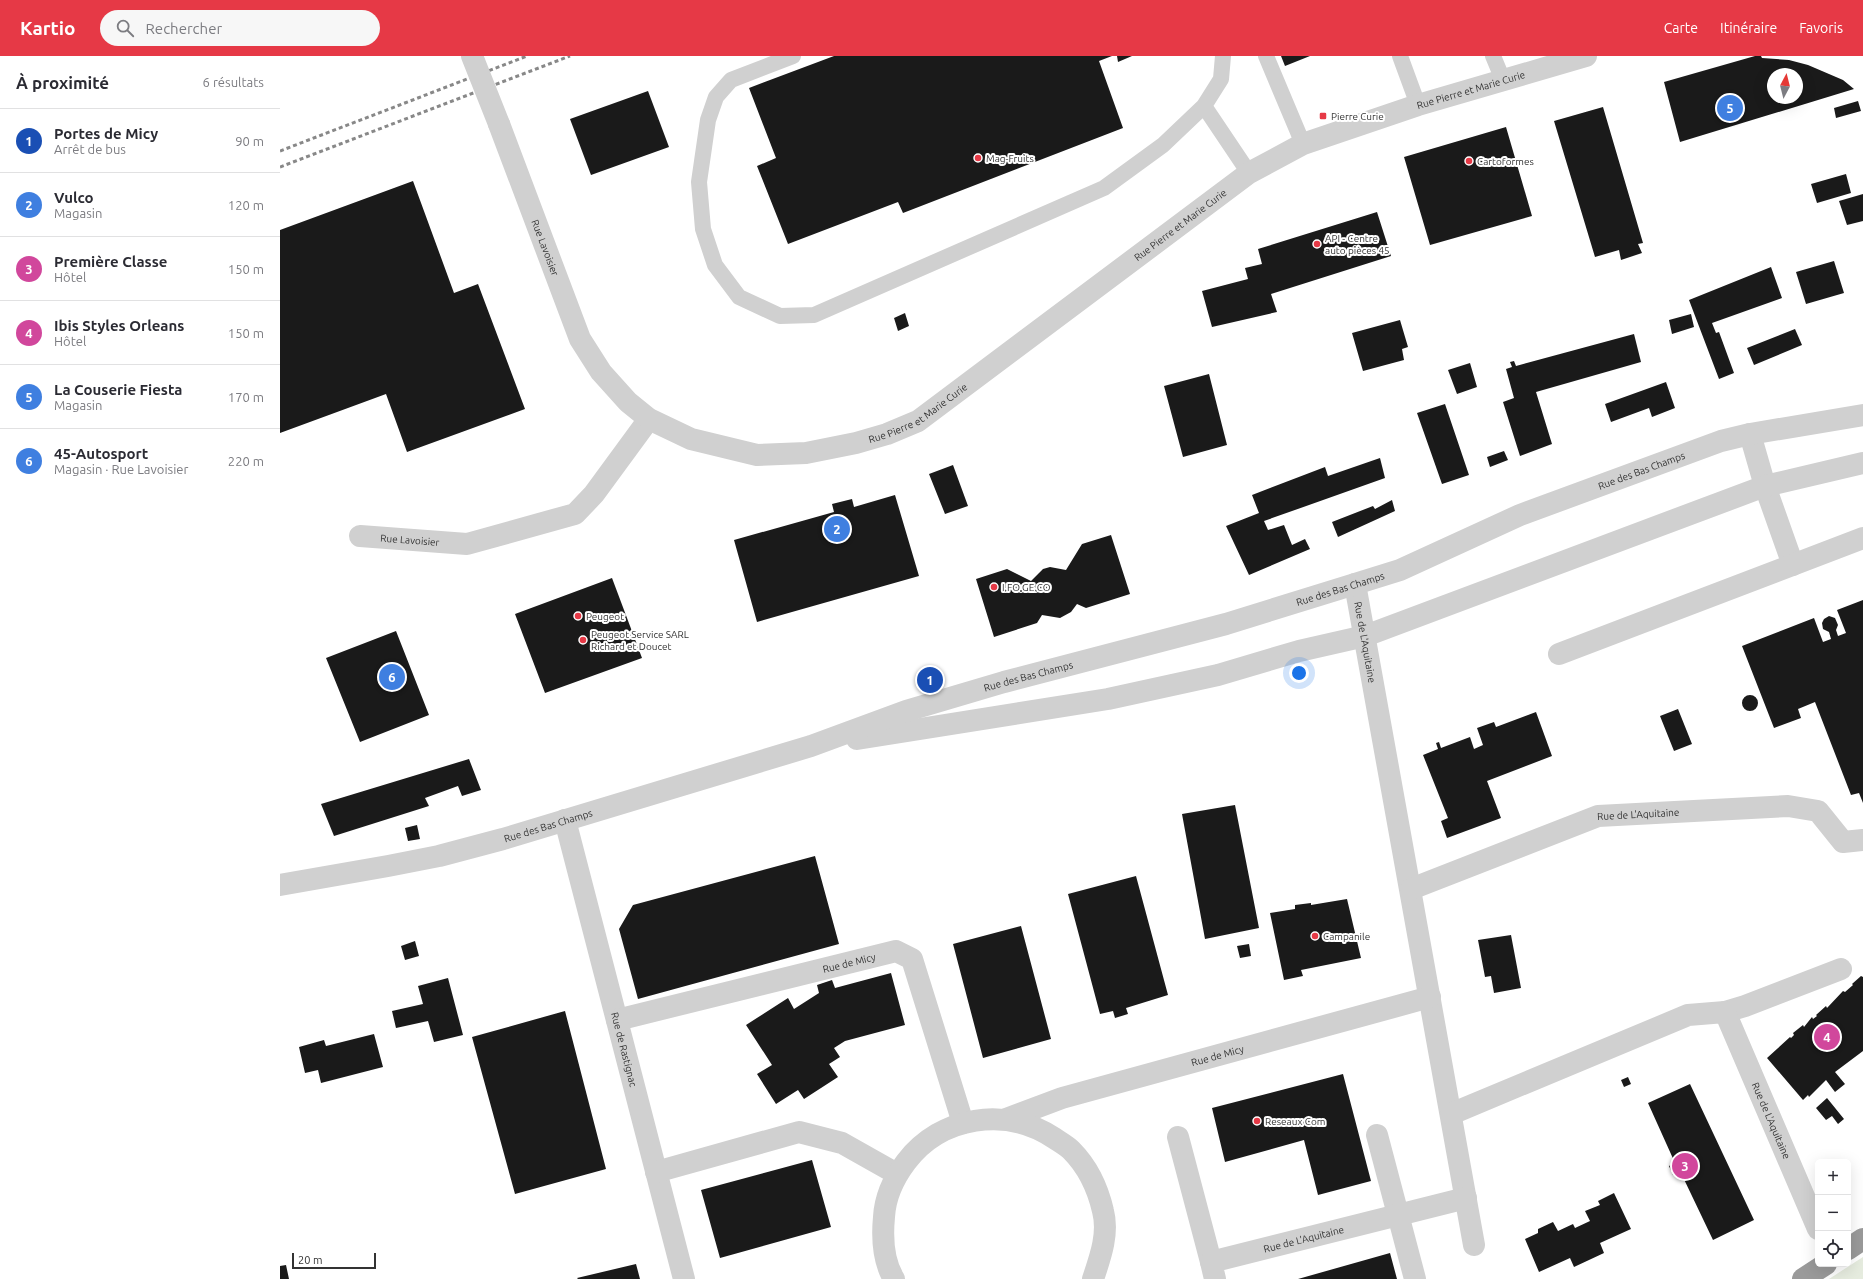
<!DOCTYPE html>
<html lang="fr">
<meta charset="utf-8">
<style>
:root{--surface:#fff;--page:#f7f7f7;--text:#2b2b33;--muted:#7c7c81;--line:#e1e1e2;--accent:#e63946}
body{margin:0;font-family:Ubuntu,sans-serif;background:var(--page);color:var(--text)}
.controls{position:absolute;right:12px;bottom:12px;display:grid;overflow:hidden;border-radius:6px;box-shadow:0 4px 16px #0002}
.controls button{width:36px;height:36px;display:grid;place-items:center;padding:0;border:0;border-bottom:1px solid var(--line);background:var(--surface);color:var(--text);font:20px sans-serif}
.compass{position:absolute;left:1487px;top:12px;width:36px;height:36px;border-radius:50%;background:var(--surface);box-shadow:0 4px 16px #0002;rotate:7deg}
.scale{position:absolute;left:12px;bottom:10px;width:84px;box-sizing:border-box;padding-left:4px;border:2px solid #333;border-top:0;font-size:11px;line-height:14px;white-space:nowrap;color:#333;-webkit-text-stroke:3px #fff;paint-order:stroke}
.you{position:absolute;left:1019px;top:617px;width:14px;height:14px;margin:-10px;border:3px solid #fff;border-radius:50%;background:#1a73e8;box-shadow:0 0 0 6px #1a73e833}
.badge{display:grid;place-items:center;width:26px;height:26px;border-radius:50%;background:var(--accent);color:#fff;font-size:13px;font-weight:700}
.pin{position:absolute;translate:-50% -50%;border:2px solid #fff;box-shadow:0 1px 4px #0006}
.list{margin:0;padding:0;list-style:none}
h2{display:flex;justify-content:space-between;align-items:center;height:52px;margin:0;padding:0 16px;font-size:17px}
h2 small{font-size:13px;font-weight:400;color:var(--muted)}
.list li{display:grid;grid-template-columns:26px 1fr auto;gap:12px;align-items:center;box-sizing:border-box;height:64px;padding:0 16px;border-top:1px solid var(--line)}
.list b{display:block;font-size:15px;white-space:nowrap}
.list p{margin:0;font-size:13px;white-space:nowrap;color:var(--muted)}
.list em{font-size:13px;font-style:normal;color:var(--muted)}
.icon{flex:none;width:22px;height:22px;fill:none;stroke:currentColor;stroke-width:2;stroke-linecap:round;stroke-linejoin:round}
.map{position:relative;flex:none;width:1583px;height:1223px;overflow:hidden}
header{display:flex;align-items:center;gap:24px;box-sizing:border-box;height:56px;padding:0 20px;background:var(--accent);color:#fff}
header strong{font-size:19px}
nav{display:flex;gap:22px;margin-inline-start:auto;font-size:14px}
.search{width:280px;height:36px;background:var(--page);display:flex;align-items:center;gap:10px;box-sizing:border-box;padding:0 14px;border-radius:22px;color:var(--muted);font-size:15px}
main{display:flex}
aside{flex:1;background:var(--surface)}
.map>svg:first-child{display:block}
</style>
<header>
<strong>Kartio</strong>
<div class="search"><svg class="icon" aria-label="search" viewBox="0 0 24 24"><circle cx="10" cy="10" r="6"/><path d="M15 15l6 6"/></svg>Rechercher</div>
<nav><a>Carte</a><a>Itinéraire</a><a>Favoris</a></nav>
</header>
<main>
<aside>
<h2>À proximité<small>6 résultats</small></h2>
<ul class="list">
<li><span class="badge" style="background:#1a4fb4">1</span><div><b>Portes de Micy</b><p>Arrêt de bus</p></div><em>90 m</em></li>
<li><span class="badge" style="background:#3f7fe0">2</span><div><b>Vulco</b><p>Magasin</p></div><em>120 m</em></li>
<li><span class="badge" style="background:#d1479c">3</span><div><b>Première Classe</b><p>Hôtel</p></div><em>150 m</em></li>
<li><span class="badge" style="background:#d1479c">4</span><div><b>Ibis Styles Orleans</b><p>Hôtel</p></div><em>150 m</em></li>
<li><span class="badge" style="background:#3f7fe0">5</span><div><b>La Couserie Fiesta</b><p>Magasin</p></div><em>170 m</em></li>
<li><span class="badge" style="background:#3f7fe0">6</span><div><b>45-Autosport</b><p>Magasin · Rue Lavoisier</p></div><em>220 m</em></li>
</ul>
</aside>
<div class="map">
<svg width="1583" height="1223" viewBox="0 0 1583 1223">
<rect width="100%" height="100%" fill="#fff"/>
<path fill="#e6ecdf" d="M1583,1201v22h-34z"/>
<path fill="#1a1a1a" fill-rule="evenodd" d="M554,0h278l-13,5 24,67 -220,85 -5,-11 -110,42 -31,-78 19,-8 -27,-70z
M837,0h15l-14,6z
M1001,0h29l-25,10z
M1475,0h6l1,2 27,2 19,5 35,15 11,9 -174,53 -16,-60zM1493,18h24v24h-24z
M368,35l21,56 -78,28 -21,-56z
M1578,45l3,10 -25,7 -2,-10z
M1323,51l40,136 -5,1 4,9 -21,7 -2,-10 -24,7 -41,-136z
M1226,71l26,89 -102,29 -26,-88z
M1566,118l5,19 -34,10 -6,-19z
M133,125l41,112 24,-9 47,125 -118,43 -21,-58 -106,39v-203z
M1583,138v27l-16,4 -8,-24z
M1097,156l14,44 -120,38 6,18 -65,15 -10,-36 46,-12 -3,-11 17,-4 -4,-15z
M1554,205l10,32 -38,11 -10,-32z
M1491,211l11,31 -70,25 4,10 3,-1 15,41 -15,6 -30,-79z
M625,257l4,13 -11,5 -4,-13z
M1411,258l3,13 -22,7 -3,-14z
M1120,264l8,27 -6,2 2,11 -41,11 -11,-38z
M1515,273l7,16 -48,20 -7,-17z
M1354,278l7,28 -105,30 16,52 -32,12 -17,-54 11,-4 -8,-29 6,-2 -2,-5 4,-1 2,5z
M1190,307l7,24 -20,7 -9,-24z
M929,318l18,71 -44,12 -19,-71z
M1386,326l9,26 -23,9 -3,-9 -38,14 -6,-18z
M1165,348l24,71 -27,9 -25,-71z
M1224,395l4,9 -18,7 -3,-10z
M1100,402l5,20 -121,43 4,9 16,-5 8,20 13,-6 5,10 -61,26 -23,-49 33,-13 -7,-18 73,-28 3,9z
M673,409l15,41 -23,8 -16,-40z
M615,439l24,81 -162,46 -23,-82 100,-28 -2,-8 20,-5 2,8z
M1112,444l3,11 -57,26 -6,-15 41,-16 2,3z
M831,479l19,59 -44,14 -9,-4 -6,8 -11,6 -18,-3 -5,8 -43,14 -18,-58 31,-10 24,12 12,-12 7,-2 16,3 16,-26z
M332,522l30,80 -97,35 -30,-79z
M1583,544v203l-4,-10 -8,2 -36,-93 -17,7 3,9 -27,10 -32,-82 72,-28 9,24 8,-3 -2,-7 -6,-3 -1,-6 2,-4 5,-3 6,2 3,7 -2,5 2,6 8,-3 -9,-23z
M116,575l33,84 -69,27 -34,-84z
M1462 647a8 8 0 1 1 16 0a8 8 0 1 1-16 0Z
M1398,653l14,35 -18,7 -14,-35z
M1256,656l16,44 -65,25 14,37 -54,20 -6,-17 7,-3 -25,-63 15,-6 -2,-6 3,-1 2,6 29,-11 4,12 9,-4 -6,-17 17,-6 2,5z
M189,703l12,31 -19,6 -4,-10 -33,12 4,8 -95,30 -13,-32z
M955,749l24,123 -54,11 -23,-125z
M137,769l3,14 -12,2 -3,-13z
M535,800l24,88 -201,55 -19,-70 14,-24z
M856,820l32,119 -42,13 2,6 -13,4 -2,-7 -13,3 -32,-120z
M1067,843l14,59 -60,12 2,6 -19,4 -14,-67 25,-4v-4l16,-2v2z
M741,870l30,113 -68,19 -30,-114z
M1231,879l10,53 -27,5 -3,-17 -6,1 -7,-37z
M135,885l4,15 -14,4 -4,-14z
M969,888l2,12 -11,2 -3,-12z
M611,917l14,52 -60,16 -11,7 6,9 -11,7 9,13 -34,22 -6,-9 -22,14 -19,-30 15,-9 -26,-40 42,-27 6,11 25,-16 -2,-8 15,-5 3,8z
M1581,920l2,1v74l-28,21 10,12 -10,8 -9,-12 -17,17 -1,-2 -5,5 -36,-42 23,-21 1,1 3,-3 -1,-2 10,-8 1,2 8,-10 1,2 4,-3 -1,-1 10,-9 1,2 16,-17 2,1 8,-7 -1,-1z
M168,922l15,57 -29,7 -6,-21 -32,7 -4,-17 31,-7 -5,-18z
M285,955l41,158 -91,25 -43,-157z
M94,978l9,33 -62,16 -3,-13 -13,3 -6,-26 25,-7 2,6z
M1063,1018l28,107 -53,14 -14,-55 -79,22 -13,-54z
M1348,1021l3,7 -7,3 -3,-7z
M1410,1028l64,136 -41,20 -32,-67 -8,2 -4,-9 6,-3 -27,-60z
M1547,1042l17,21 -6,5 -6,-8 -6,4 -10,-12z
M532,1104l19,67 -111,31 -19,-68z
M1334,1137l17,36 -31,14 4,10 -30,14 -4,-9 -31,14 -14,-33 13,-6v-4l15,-7 5,9 15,-7 2,4 15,-7 -5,-10 15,-6 -2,-4z
M1110,1197l7,26h-99z
M356,1208l4,15h-62l-1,-1z
M6,1209l3,14h-9v-13z"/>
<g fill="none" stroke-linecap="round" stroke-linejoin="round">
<path stroke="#d0d0d0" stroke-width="16" d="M513,0l-62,24 -15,17 -8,23 -9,62 4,47 12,36 24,32 41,19 34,-1 290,-127 59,-43 41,-39 17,-27 2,-23
M986,0l37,88
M1120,0l18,49
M1213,0l10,24
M924,50l45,67"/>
<g stroke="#d0d0d0" stroke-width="22">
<path d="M1470,378l15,52 28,79"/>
<path id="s1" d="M80,480l107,8 108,-30 19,-20 55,-75"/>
<path id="s2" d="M1075,528l119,661"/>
<path d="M1279,598l304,-116"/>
<path d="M577,683l251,-40 110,-24 81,-24 66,-15 400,-150 98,-23"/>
<path id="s3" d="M285,764l119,459"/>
<path id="s4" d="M0,829l108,-19 51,-10 64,-17 308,-93 95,-35 98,-29 222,-58 129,-40 45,-14 120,-55 201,-74 29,-7 113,-19"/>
<path id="s5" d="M1131,833l187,-73 190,-10 30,5 25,31 20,-2"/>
<path d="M1445,956l20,-6 96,-37"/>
<path id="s6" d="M337,964l279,-69 16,8 51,164"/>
<path id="s7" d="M1171,1058l237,-99 37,-3 93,217"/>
<path id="s8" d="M726,1063l56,-21 368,-101"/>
<path d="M1097,1079l38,144"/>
<path d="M898,1081l33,125"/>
<path d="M376,1116l143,-40 43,11 55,31"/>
<path d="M614,1223c-11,-18 -12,-41 -10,-62 1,-19 10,-39 22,-55 35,-46 100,-56 148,-24 6,4 13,8 17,12 17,17 27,39 32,61 6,23 -3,47 -10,68"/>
<path id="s9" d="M935,1223l-4,-17 255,-64"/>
</g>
<path stroke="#d0d0d0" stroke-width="22" id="s10" d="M219,68l81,215 21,33 27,30 21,17 42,20 66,16 49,-2 50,-10 31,-9 31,-13 331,-248 54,-29 115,-39 168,-49"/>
<path stroke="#9a9a9a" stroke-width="22" d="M1568,1193l15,-10
M1523,1223l23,-15"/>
<path stroke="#888" stroke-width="3" stroke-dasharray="4 3" stroke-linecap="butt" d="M0,95l247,-95
M0,111l290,-111"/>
<path stroke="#d0d0d0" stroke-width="22" d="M192,0l27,68"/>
</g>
<g fill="#e63946" stroke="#fff" stroke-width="1.5">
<rect x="1039" y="56" width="8" height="8" rx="2"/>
<circle cx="698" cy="102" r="4"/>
<circle cx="1189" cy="105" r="4"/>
<circle cx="1037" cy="188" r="4"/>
<circle cx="714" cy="531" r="4"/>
<circle cx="298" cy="560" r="4"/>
<circle cx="303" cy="584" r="4"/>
<circle cx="1035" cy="880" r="4"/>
<circle cx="977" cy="1065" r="4"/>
</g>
<g text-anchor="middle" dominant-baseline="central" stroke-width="4" stroke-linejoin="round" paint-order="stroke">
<g font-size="10" fill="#333" stroke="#fff">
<text stroke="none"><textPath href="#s10" startOffset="1268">Rue Pierre et Marie Curie</textPath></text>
<text stroke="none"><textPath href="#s10" startOffset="944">Rue Pierre et Marie Curie</textPath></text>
<text stroke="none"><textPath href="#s10" startOffset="132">Rue Lavoisier</textPath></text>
<text stroke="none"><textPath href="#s10" startOffset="620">Rue Pierre et Marie Curie</textPath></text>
<text stroke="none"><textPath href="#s4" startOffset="1426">Rue des Bas Champs</textPath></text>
<text stroke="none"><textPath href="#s1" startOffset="50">Rue Lavoisier</textPath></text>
<text stroke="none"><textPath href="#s4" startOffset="1102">Rue des Bas Champs</textPath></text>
<text stroke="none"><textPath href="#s2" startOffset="59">Rue de L'Aquitaine</textPath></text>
<text stroke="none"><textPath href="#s4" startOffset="778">Rue des Bas Champs</textPath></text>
<text stroke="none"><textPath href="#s5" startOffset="241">Rue de L'Aquitaine</textPath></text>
<text stroke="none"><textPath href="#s4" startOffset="275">Rue des Bas Champs</textPath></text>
<text stroke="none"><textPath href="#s6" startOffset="239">Rue de Micy</textPath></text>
<text stroke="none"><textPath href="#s3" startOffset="237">Rue de Rastignac</textPath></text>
<text stroke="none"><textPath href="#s8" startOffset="221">Rue de Micy</textPath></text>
<text stroke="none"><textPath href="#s7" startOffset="412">Rue de L'Aquitaine</textPath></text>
<text stroke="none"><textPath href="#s9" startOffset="113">Rue de L'Aquitaine</textPath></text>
</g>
<g font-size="10" fill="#333" stroke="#fff" text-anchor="start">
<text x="1051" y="60">Pierre Curie</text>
<text x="706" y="102">Mag-Fruits</text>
<text x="1197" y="105">Cartoformes</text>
<text x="1045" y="182">API - Centre<tspan x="1045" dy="12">auto pièces 45</tspan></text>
<text x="722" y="531">I.FO.GE.CO</text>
<text x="306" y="560">Peugeot</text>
<text x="311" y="578">Peugeot Service SARL<tspan x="311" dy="12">Richard et Doucet</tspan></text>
<text x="1043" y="880">Campanile</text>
<text x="985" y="1065">Reseaux Com</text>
</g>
</g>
</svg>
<div class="controls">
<button>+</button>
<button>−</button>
<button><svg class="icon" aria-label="locate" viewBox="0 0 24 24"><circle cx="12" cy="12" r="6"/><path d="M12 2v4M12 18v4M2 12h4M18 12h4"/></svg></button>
</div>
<svg class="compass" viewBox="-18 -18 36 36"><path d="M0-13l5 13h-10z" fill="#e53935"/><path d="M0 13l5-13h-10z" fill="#7c7c81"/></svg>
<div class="scale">20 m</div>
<div class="you"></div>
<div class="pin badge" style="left:650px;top:624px;background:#1a4fb4">1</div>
<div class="pin badge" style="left:557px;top:473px;background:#3f7fe0">2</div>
<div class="pin badge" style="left:1405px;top:1110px;background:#d1479c">3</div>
<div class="pin badge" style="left:1547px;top:981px;background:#d1479c">4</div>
<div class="pin badge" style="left:1450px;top:52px;background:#3f7fe0">5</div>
<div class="pin badge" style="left:112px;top:621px;background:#3f7fe0">6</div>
</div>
</main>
